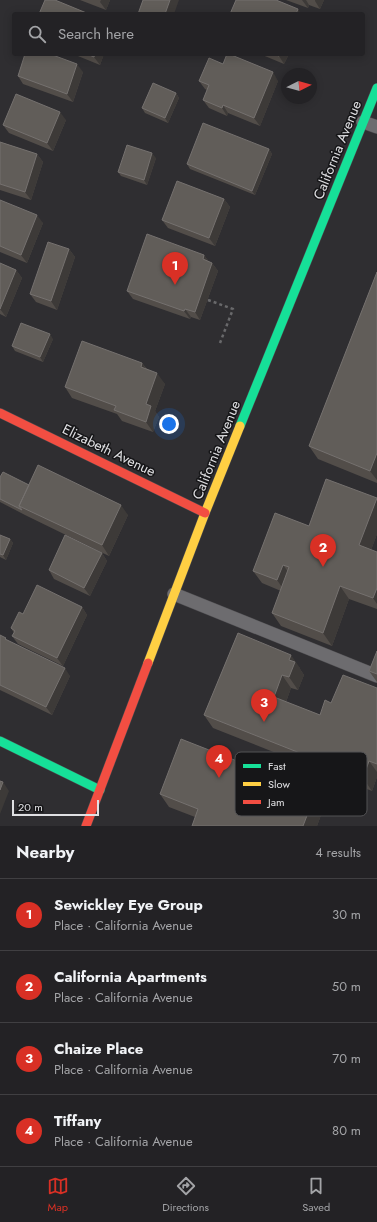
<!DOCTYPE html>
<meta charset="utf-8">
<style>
:root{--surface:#232225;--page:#2b2a2d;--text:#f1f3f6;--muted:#a3a4a7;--line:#403f42;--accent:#d93025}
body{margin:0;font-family:Jost,sans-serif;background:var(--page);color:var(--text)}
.compass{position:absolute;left:281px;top:68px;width:36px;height:36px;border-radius:50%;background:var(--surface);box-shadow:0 2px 10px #0003;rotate:84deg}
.scale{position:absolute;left:12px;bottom:10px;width:87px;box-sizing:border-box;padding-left:4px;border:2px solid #e0e0e3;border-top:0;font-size:11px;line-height:14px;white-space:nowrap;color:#e0e0e3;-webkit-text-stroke:3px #161618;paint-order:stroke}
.you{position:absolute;left:169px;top:424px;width:14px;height:14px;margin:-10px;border:3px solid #fff;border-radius:50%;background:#1a73e8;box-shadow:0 0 0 6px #1a73e833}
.badge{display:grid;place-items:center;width:26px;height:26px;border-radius:50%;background:var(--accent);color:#fff;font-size:13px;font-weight:700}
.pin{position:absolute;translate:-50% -33px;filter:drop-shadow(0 1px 2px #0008)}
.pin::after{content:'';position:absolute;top:21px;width:14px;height:12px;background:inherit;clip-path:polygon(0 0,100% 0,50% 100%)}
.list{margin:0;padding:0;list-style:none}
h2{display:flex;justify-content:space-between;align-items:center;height:52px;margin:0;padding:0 16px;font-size:17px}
h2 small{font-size:13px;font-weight:400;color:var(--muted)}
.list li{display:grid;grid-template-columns:26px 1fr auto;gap:12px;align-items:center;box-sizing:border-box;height:72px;padding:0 16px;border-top:1px solid var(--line)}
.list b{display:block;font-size:15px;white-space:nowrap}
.list p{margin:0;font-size:13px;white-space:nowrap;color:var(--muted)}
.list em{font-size:13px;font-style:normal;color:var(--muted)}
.icon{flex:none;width:22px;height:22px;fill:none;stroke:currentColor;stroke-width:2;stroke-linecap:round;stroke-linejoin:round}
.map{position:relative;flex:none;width:377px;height:826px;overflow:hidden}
.search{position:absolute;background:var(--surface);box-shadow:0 2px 10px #0003;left:12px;right:12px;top:12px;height:44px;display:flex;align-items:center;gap:10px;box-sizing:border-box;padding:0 14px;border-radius:4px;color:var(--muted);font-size:15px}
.sheet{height:340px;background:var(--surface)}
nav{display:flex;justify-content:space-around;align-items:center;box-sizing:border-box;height:56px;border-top:1px solid var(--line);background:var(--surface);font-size:11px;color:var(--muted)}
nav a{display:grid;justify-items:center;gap:2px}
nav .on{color:var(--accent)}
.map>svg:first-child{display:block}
</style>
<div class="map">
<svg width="377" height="826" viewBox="0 0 377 826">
<rect width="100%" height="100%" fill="#2f2e31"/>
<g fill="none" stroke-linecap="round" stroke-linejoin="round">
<g stroke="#4c4b4e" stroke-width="14">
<path id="lane" d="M363,122l14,5
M174,594l203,82"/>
</g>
<g stroke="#4c4b4e" stroke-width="10">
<path id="fast" d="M240,426l137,-338
M0,741l100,49"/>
</g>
<g stroke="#4c4b4e" stroke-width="10">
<path id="slow" d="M148,663l57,-150 35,-87"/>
</g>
<g stroke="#4c4b4e" stroke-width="10">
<path id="jam" d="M0,413l205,100
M86,826l62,-163"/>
</g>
<path stroke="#69696b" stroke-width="2.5" stroke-dasharray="3 3" stroke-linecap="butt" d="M208,300l25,9 -13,34"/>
<use href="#lane" stroke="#6d6c6f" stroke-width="13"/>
<use href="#fast" stroke="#16e098" stroke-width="9"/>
<use href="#slow" stroke="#ffcf43" stroke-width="9"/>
<use href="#jam" stroke="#f24e42" stroke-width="9"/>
</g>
<path fill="#524d49" d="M80,0h30l-4,10z
M286,0h38l-4,9 -11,-4 -1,3z
M73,54h31l-4,11z
M260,54h29l-5,10z
M223,64l55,17 -18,45 -32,-13 -1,3 -18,-8 -6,-8 4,-10 -2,-1 -6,-8z
M83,72l-10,30 -50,-18 -5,-8z
M176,93l3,5 -11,25 -23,-10 -3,-5z
M66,120l-13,31 -44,-18 -6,-8z
M0,142l37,12 6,8 -12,38 -31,-10z
M269,149l3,5 -17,41 -65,-26 -3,-5z
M156,158l-9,27 -26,-9 -3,-4z
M224,199l6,8 -15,39 -47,-18 -6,-8z
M0,200l43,23 -16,40 -27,-11z
M69,249l6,8 -18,53 -21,-8 -6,-8z
M204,255l5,7 3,1 6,8 -18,49 -9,-3 -1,2 -57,-20 -6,-8z
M0,263l16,7 6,8 -16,39 -6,-3z
M377,272v211l-59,-24 -9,-13z
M53,339l-10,23 -28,-11 -3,-5z
M142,363l5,6 18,15 -10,27 4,6 -6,15 -31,-11 -5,-7 -45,-16 -7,-11z
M0,477l29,8 99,30 -19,41 -82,-40 -2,-1 -25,-13z
M377,499v35l-6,16 6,2v57l-28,-10 -17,47 -51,-20 -9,-13 9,-22 -19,-8 -9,-12 56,-45z
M0,535l10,4 3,4 -7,17 -6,-3z
M102,553l5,8 -17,35 -36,-17 -5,-9z
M82,607l5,8 -24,51 -45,-22 -6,-8 2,-3 -3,-5 12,-14z
M238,633l62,35v1l4,6 -6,15 -7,-2 -5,14 34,13 11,-12 46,-15v89l-5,14 -159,-63 -9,-13z
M0,635l8,6 62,35 -18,39 -52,-25z
M377,651v31l-8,-11z
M160,794l165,10 -8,22h-125l3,-9 -26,-10z"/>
<path fill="#3d3a38" d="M101,0h9l-4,10 -6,-8z
M170,0h9l-5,14h-9z
M302,0h4l3,5 -1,3z
M315,0h9l-4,9 -5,-8z
M298,9l3,5h-5z
M95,54h9l-4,11 -6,-8z
M279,54h10l-5,10 -5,-8z
M77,64l6,8 -10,30 -6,-8z
M273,72l5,9 -18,45 -6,-8z
M176,93l3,5 -11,25 -3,-5z
M223,105l5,8 -1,3 -5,-8z
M60,112l6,8 -13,31 -6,-8z
M269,149l3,5 -17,41 -3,-4z
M152,153l4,5 -9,27 -3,-5z
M37,154l6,8 -12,38 -6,-8z
M224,199l6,8 -15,39 -6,-8z
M37,215l6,8 -16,40 -6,-8z
M69,249l6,8 -18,53 -6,-9z
M204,255l6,8 -7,-4z
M212,263l6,8 -18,49 -5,-8z
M16,270l6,8 -16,39 -6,-8z
M185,309l6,8 -1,2 -6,-8z
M50,334l3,5 -10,23 -3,-5z
M142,363l8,11 -9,-7z
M157,373l8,11 -10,27 4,6 -6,15 -7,-10v-18z
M377,453v27l-7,-9z
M377,498v36l-9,24 -9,-13z
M121,505l7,10 -19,41 -7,-11z
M10,539l3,4 -7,17 -3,-5z
M102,553l5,8 -17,35 -6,-8z
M283,565l9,12 -6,16 -9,-13z
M340,586l9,13 -17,47 -9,-13z
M377,588v16l-4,-6z
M82,607l5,8 -24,51 -6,-8z
M291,655l9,13v1l4,6 -6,15 -9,-13v-17z
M65,668l5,8 -18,39 -6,-8z
M282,675l9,13 -8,22 -9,-13z
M369,761l8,11v5l-5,14 -9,-13z
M3,782l6,9 -9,23v-24z
M316,792l9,12 -8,22h-14z"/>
<path fill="#615d59" stroke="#75716f" d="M45,0h10l34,14h-50z
M143,0h27l-5,14h-27z
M236,0h40l22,9 -2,5h-66z
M25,54h25l27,10 -10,30 -49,-18z
M87,54h8l-1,3z
M227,54h2l44,18 -19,46 -31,-13 -1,3 -19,-8 6,-15 -10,-4 10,-23 14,6z
M274,54h5v2z
M153,83l23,10 -11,25 -23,-10z
M16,94l44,18 -13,31 -44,-18z
M203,123l66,26 -17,42 -65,-27z
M0,142l37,12 -12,38 -25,-8z
M127,145l25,8 -8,27 -26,-8z
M177,181l47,18 -15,39 -47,-18z
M0,200l37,15 -16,40 -21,-9z
M147,234l57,21 -1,4 9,4 -17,49 -10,-3 -1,2 -57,-20z
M48,242l21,7 -18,52 -21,-7z
M0,263l16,7 -16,39z
M377,272v181l-7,18 -61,-25z
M21,323l29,11 -10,23 -28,-11z
M82,341l60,22 -1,4 16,6 -11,31 5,2 -5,16 -32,-12 2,-4 -51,-19z
M38,465l83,40 -19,40 -83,-39z
M3,472l26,13 -10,21 3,4 -22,-11v-22z
M326,479l51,19 -18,47 18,7v36l-4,10 -33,-12 -17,47 -51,-20 17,-46 -6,-2 -6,15 -24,-9 22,-58 34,13z
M0,535l10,4 -7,16 -3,-1z
M65,535l37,18 -18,35 -35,-18z
M37,585l45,22 -25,51 -45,-22 3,-5 -4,-3 8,-16 4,2z
M238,633l53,22 -2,5 6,2 -6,15 -7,-2 -8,22 46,18 5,-15 6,3 12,-28 34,13v76l-8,-3 -6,17 -159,-63z
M0,635l6,3 -1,1 60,29 -19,39 -46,-22z
M377,651v23l-8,-3z
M181,739l135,53 -13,34h-111l6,-17 -38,-15z
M0,781l3,1 -3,8z"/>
<g text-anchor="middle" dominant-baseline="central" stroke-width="3" stroke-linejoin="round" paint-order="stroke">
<g font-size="14" fill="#e0e0e3" stroke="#161618">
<text transform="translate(337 150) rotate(-68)">California Avenue</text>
<text transform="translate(109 450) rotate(26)">Elizabeth Avenue</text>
<text transform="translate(216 450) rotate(-68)">California Avenue</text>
</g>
</g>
<rect x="235" y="752" width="132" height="64" rx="6" fill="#161618" stroke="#535355" stroke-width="1"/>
<rect x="243" y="764" width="18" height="4" fill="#16e098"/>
<rect x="243" y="782" width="18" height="4" fill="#ffcf43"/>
<rect x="243" y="800" width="18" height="4" fill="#f24e42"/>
<g font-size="11" fill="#e0e0e3">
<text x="268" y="770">Fast</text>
<text x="268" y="788">Slow</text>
<text x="268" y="806">Jam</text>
</g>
</svg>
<svg class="compass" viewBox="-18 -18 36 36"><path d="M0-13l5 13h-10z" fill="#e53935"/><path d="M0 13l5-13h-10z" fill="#a3a4a7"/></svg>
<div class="scale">20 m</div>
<div class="you"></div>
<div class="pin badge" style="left:175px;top:285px">1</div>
<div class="pin badge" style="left:323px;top:567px">2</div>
<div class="pin badge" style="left:264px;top:722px">3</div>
<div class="pin badge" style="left:219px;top:778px">4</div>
<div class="search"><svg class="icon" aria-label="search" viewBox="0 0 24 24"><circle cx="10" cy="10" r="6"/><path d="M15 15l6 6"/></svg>Search here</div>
</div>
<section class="sheet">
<h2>Nearby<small>4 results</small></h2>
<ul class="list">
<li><span class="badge">1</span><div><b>Sewickley Eye Group</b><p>Place · California Avenue</p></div><em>30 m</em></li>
<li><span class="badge">2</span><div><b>California Apartments</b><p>Place · California Avenue</p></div><em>50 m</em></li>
<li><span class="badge">3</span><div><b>Chaize Place</b><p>Place · California Avenue</p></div><em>70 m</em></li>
<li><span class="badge">4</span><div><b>Tiffany</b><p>Place · California Avenue</p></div><em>80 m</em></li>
</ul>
</section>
<nav>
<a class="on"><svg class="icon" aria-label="map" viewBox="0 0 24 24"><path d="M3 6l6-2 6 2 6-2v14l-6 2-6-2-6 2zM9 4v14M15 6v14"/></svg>Map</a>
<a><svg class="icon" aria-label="directions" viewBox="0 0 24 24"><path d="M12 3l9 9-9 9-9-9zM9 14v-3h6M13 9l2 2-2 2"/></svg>Directions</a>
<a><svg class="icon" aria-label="saved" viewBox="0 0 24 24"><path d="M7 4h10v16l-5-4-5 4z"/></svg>Saved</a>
</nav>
